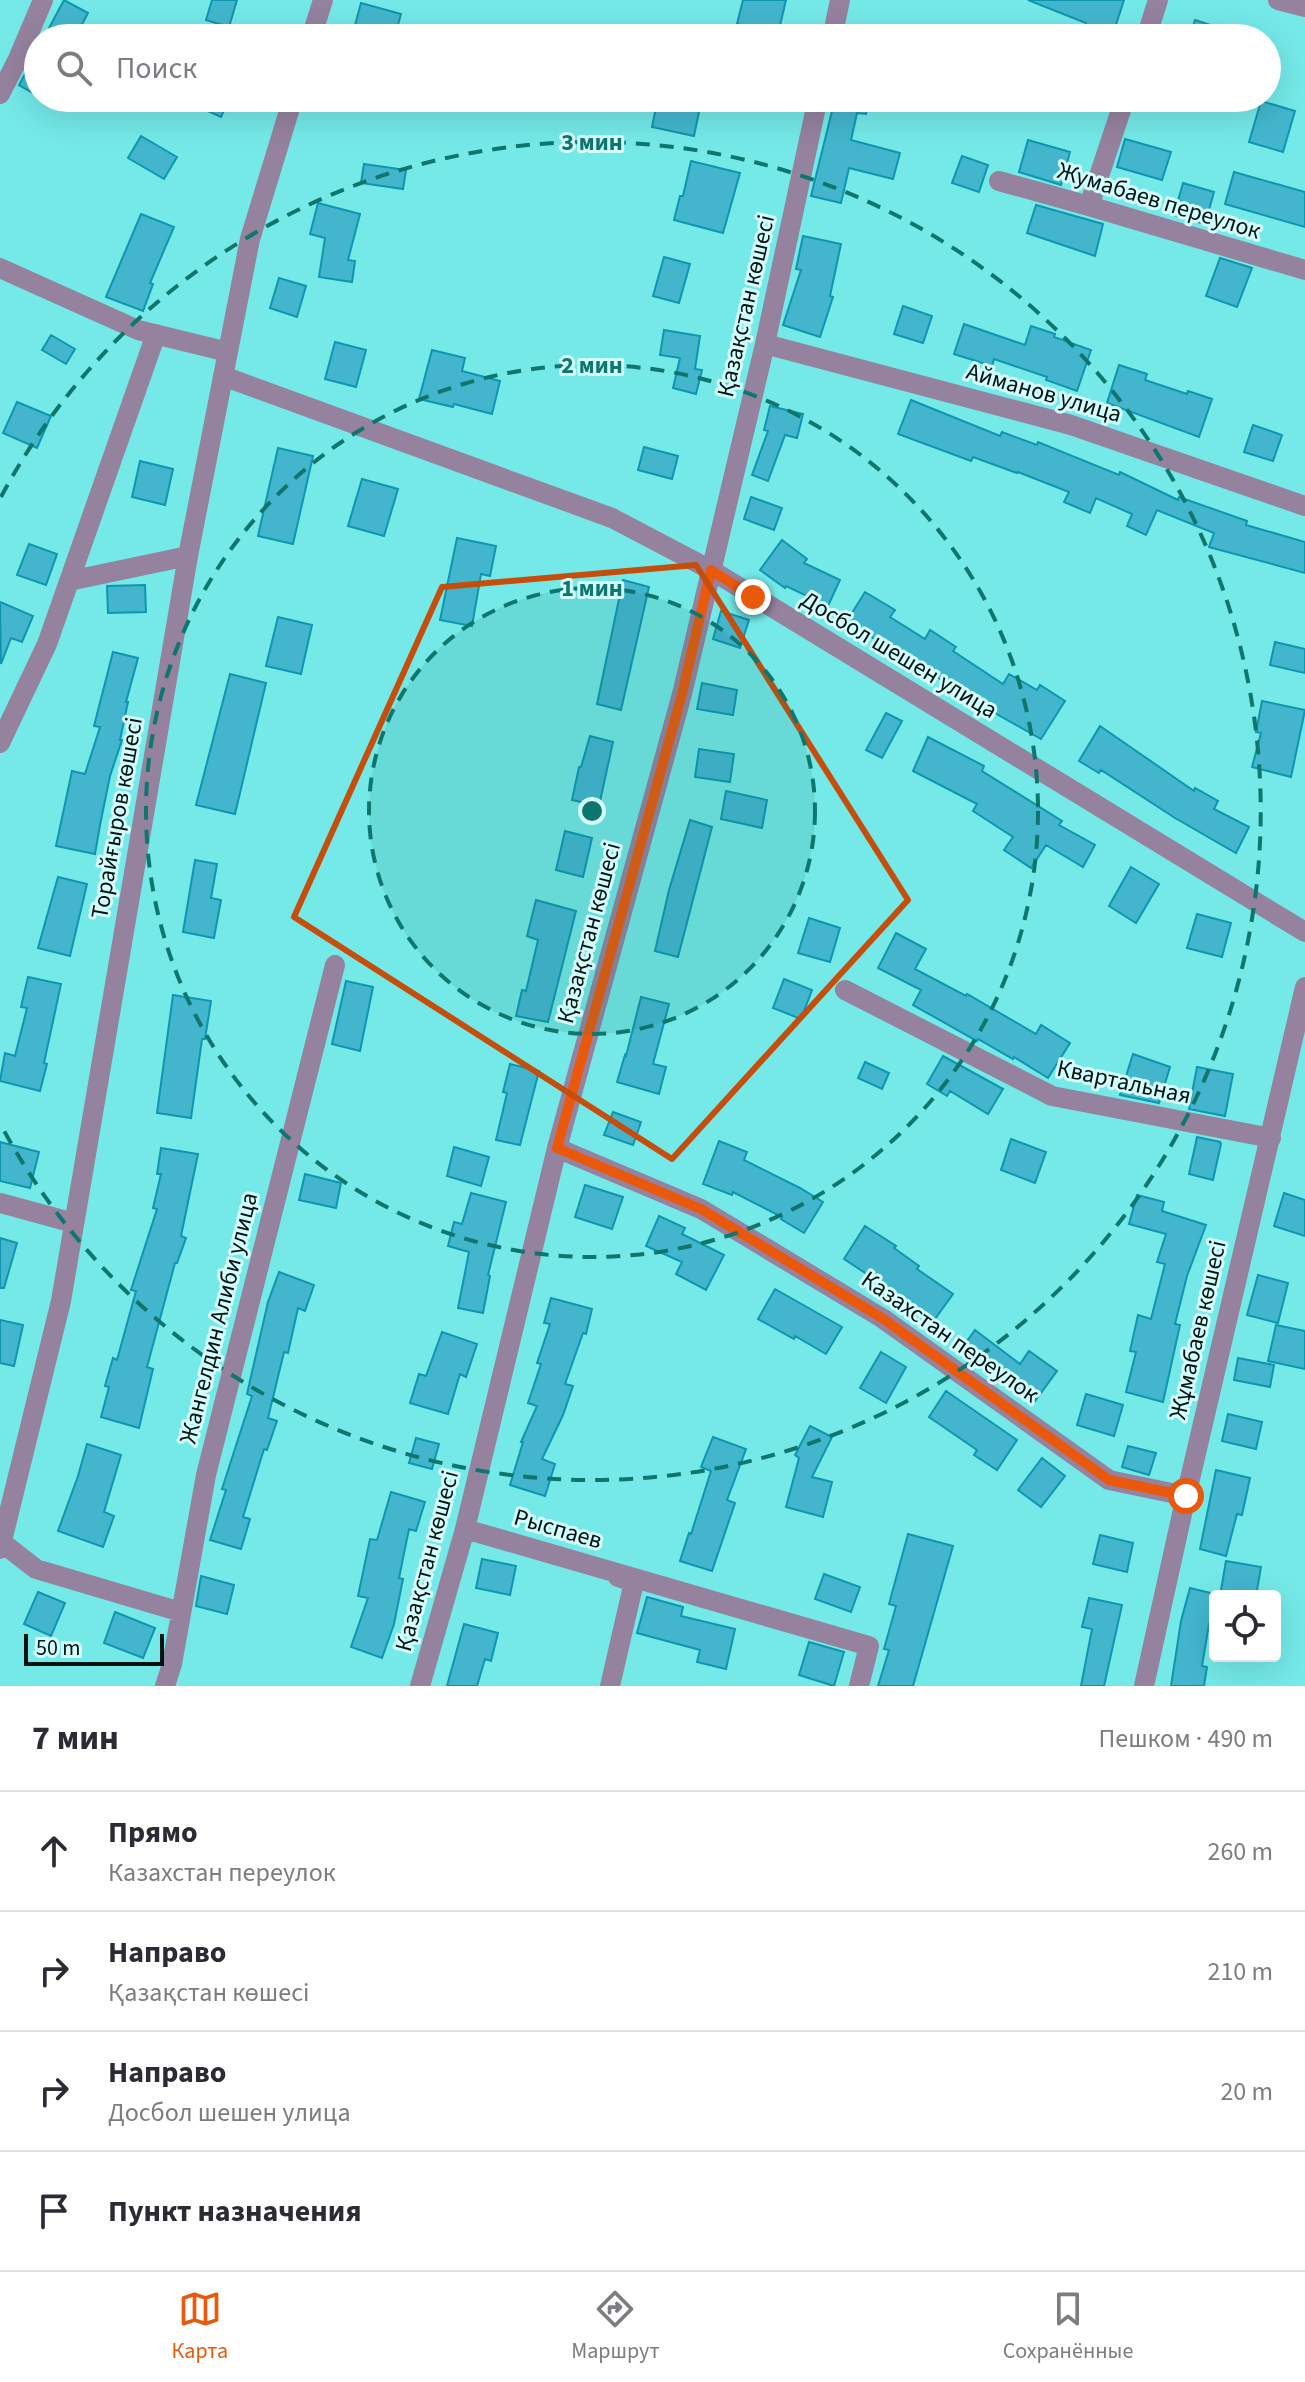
<!DOCTYPE html>
<html lang="ru">
<meta charset="utf-8">
<style>
:root{--surface:#fff;--page:#f7f7f7;--text:#2b2b33;--muted:#7c7c81;--line:#e1e1e2;--accent:#ea580c}
body{margin:0;font-family:"Source Sans 3",sans-serif;background:var(--page);color:var(--text)}
.controls{position:absolute;right:24px;bottom:24px;display:grid;overflow:hidden;border-radius:8px;box-shadow:0 8px 32px #0002}
.controls button{width:72px;height:72px;display:grid;place-items:center;padding:0;border:0;border-bottom:2px solid var(--line);background:var(--surface);color:var(--text);font:40px sans-serif}
.scale{position:absolute;left:24px;bottom:20px;width:140px;box-sizing:border-box;padding-left:8px;border:4px solid #001212;border-top:0;font-size:22px;line-height:28px;white-space:nowrap;color:#001212;-webkit-text-stroke:6px #d4fefd;paint-order:stroke}
.stop{position:absolute;width:24px;height:24px;margin:-18px;border:6px solid #ea580c;border-radius:50%;background:#fff}
.stop.end{background:#ea580c;border-color:#fff;box-shadow:0 2px 8px #0008}
.list{margin:0;padding:0;list-style:none}
h2{display:flex;justify-content:space-between;align-items:center;height:104px;margin:0;padding:0 32px;font-size:34px}
h2 small{font-size:26px;font-weight:400;color:var(--muted)}
.list li{display:grid;grid-template-columns:52px 1fr auto;gap:24px;align-items:center;box-sizing:border-box;height:120px;padding:0 32px;border-top:2px solid var(--line)}
.list b{display:block;font-size:30px;white-space:nowrap}
.list p{margin:0;font-size:26px;white-space:nowrap;color:var(--muted)}
.list em{font-size:26px;font-style:normal;color:var(--muted)}
.icon{flex:none;width:44px;height:44px;fill:none;stroke:currentColor;stroke-width:2;stroke-linecap:round;stroke-linejoin:round}
.map{position:relative;flex:none;width:1305px;height:1686px;overflow:hidden}
.search{position:absolute;background:var(--surface);box-shadow:0 8px 32px #0002;left:24px;right:24px;top:24px;height:88px;display:flex;align-items:center;gap:20px;box-sizing:border-box;padding:0 28px;border-radius:44px;color:var(--muted);font-size:30px}
.sheet{height:584px;background:var(--surface)}
nav{display:flex;justify-content:space-around;align-items:center;box-sizing:border-box;height:112px;border-top:2px solid var(--line);background:var(--surface);font-size:22px;color:var(--muted)}
nav a{display:grid;justify-items:center;gap:4px}
nav .on{color:var(--accent)}
.map>svg:first-child{display:block}
</style>
<div class="map">
<svg width="1305" height="1686" viewBox="0 0 1305 1686">
<rect width="100%" height="100%" fill="#74e9e8"/>
<path fill="#43b6ce" stroke="#0f96ae" stroke-width="2" d="M64,0l24,13 -13,25h-7l-19,-10z
M212,0h25l-8,27 -23,-7z
M743,0h43l-8,34 -41,-10z
M1028,0h96l-11,34 -28,-9 1,-2z
M361,3l40,11 -6,22 -40,-11z
M1195,20l46,15 -1,3h-51z
M38,50v46l-19,-11z
M179,98h41l8,4 -7,15z
M658,98h44l-8,38 -42,-9z
M831,98h38l-3,16 -9,-1 -6,27 49,13 -7,26 -44,-11 -8,35 -30,-7 22,-89 -3,-1z
M1261,101l34,10 -12,41 -34,-10z
M141,136l36,21 -13,22 -36,-21z
M1125,139l46,13 -9,28 -45,-13z
M1028,140l42,12 -9,33 -42,-13z
M962,156l26,9 -9,27 -27,-9z
M691,161l49,12 -17,60 -49,-13 6,-24h3z
M364,164l42,6 -3,19 -42,-6z
M1234,172l71,20v35l-80,-23z
M1183,183l31,9 -9,32 -31,-9z
M318,203l42,11 -12,46 7,1 -3,21 -33,-5 6,-39 -15,-4z
M1036,205l67,19 -8,32 -68,-23z
M141,214l33,13 -24,56 3,1 -10,27 -37,-14z
M803,236l38,8 -11,52 3,1 -13,40 -37,-12 18,-55 -5,-1z
M664,257l26,7 -11,39 -26,-7z
M1220,258l32,10 -15,39 -31,-11z
M279,278l27,8 -9,31 -27,-9z
M903,306l29,10 -9,27 -29,-9z
M964,324l61,21 6,-19 24,8 -1,3 37,13 -14,41 -31,-11 1,-3 -53,-18 -2,7 -38,-12z
M664,330l36,6 -5,33 7,1 -6,24 -23,-6 7,-30 -20,-3z
M51,335l24,14 -9,15 -24,-14z
M335,342l31,8 -10,37 -31,-8z
M432,350l33,8 -3,13 38,10 -8,33 -38,-10 -1,3 -34,-8z
M1119,365l28,9 -2,6 42,14 1,-3 24,8 -13,38 -92,-34z
M911,400l89,36 2,-4 35,13 1,-3 81,33 1,-3 58,28 1,-3 68,24 -1,4 59,17v31l-96,-26 5,-14 -57,-23 -11,25 -19,-9 5,-12 -36,-16 -6,15 -26,-11 5,-10 -51,-20 -1,1 -44,-16 -2,4 -73,-27z
M17,402l34,14 -14,32 -34,-15z
M770,406l33,8 -6,24 -12,-3 -17,46 -16,-6 16,-44 -4,-1z
M1253,425l29,10 -9,26 -29,-9z
M644,447l34,9 -6,23 -34,-9z
M278,448l35,8 -20,88 -35,-8z
M140,461l33,8 -8,36 -33,-8z
M362,479l36,10 -14,47 -36,-10z
M751,497l31,11 -8,22 -30,-11z
M457,538l39,8 -6,30 -9,-2 -9,52 -32,-6z
M782,540l25,19 -3,4 36,17 -12,26 -42,-20 -1,2 -25,-18z
M29,544l28,10 -11,31 -29,-10z
M623,580l26,7 -28,123 -24,-6z
M145,585l1,27 -38,1 -1,-27z
M865,592l30,18 -5,7 35,22 5,-9 26,17 -3,4 50,33 6,-10 28,16 3,-5 25,16 -24,38 -64,-36 -100,-65 -1,2 -29,-19z
M0,602l33,14 -11,26 -11,-4 -10,26z
M721,611l28,9 -9,28 -27,-9z
M278,617l34,8 -11,49 -35,-8z
M1275,642l30,7v24l-35,-8z
M113,652l25,6 -12,44h2l-8,38h2l-12,36 -10,49 -5,29 -39,-8 16,-75 13,3 15,-47 -6,-1z
M230,674l36,9 -31,131 -39,-9z
M702,683l35,7 -4,25 -36,-6z
M1262,701l43,9 -14,67 -39,-10 9,-34 -5,-1z
M886,713l16,8 -20,37 -16,-8z
M1100,726l94,65 1,-3 23,13 -4,8 35,18 -13,26 -61,-35 -74,-48 -2,3 -20,-12z
M590,736l23,6 -14,64 -27,-6 7,-33h2z
M928,737l56,29 -2,5 80,50 -3,4 36,20 -12,22 -37,-22 -15,23 -27,-18 9,-13 -40,-26 4,-7 -64,-33z
M699,749l35,5 -4,28 -35,-5z
M726,791l41,9 -5,28 -41,-9z
M690,820l22,7 -34,130 -23,-6 14,-61z
M565,831l27,7 -9,39 -27,-7z
M195,860l22,4 -6,34 10,2 -7,38 -31,-6z
M1131,867l28,17 -23,39 -27,-17z
M58,877l29,7 -17,72 -32,-8z
M536,900l40,11 -28,111 -32,-6 6,-26 4,1 12,-51 -11,-4z
M1197,914l34,9 -9,34 -35,-9z
M809,918l31,10 -10,34 -32,-9z
M896,933l30,16 -11,20 51,27 1,-2 69,40 5,-9 29,18 -22,35 -34,-21 -1,2 -35,-20 -1,2 -64,-36 8,-15 -43,-22z
M28,977l33,7 -17,79 3,1 -7,27 -40,-10 5,-28 10,3 12,-48 -6,-1z
M784,979l28,11 -11,29 -28,-11z
M346,981l27,6 -13,64 -28,-7z
M173,995l38,6 -6,38h-3l-11,79 -34,-5z
M641,997l28,7 -16,60 13,3 -7,27 -42,-12 8,-27 1,1z
M1133,1054l37,13 -11,36 -39,-8z
M943,1056l60,33 -15,25 -38,-23 -3,5 -20,-12z
M865,1062l24,11 -7,16 -24,-11z
M510,1064l29,7 -19,74 -24,-5 11,-47 -4,-1z
M1197,1067l36,7 -8,42 -36,-7z
M613,1112l28,10 -8,23 -29,-10z
M1197,1137l23,5 1,2 -8,36 -24,-6z
M1011,1139l35,13 -11,31 -34,-13z
M719,1141l28,11 -3,8 56,28 23,14 -19,31 -23,-14 1,-2 -49,-25 -1,3 -29,-11z
M0,1142l39,10 -9,36 -30,-7z
M454,1147l35,10 -8,29 -34,-10z
M161,1148l37,6 -17,82 5,2 -9,25h-2l-28,104 6,2 -14,59 -38,-11 8,-30 -4,-1 8,-28 4,2 19,-69 -5,-1 26,-81 -4,-1 8,-34h-4z
M305,1174l36,9 -5,25 -37,-8z
M585,1185l38,12 -11,32 -37,-12z
M471,1193l35,9 -18,73 2,1 -7,37 -25,-5 11,-56 -21,-6 6,-24 8,2z
M1284,1193l21,7v36l-31,-10z
M1137,1195l27,7 -2,9 44,14 -19,51 -12,48 5,1 -17,77 -37,-10 10,-40 -6,-1 8,-36 13,4 14,-55 -8,-2 9,-28 -37,-10z
M659,1216l26,12 -3,6 42,21 -18,35 -30,-16 6,-12 -36,-16z
M865,1226l31,20 -2,2 25,18 -2,3 36,25 -18,25 -91,-60z
M0,1238l17,5 -13,45h-4z
M279,1272l35,13 -9,26 -7,-3 -10,45 -4,-1 -16,66 9,3 -10,29 -3,-1 -21,68 7,2 -9,30 -31,-9 16,-50 -4,-1 30,-93 -5,-2 21,-92z
M1258,1275l30,8 -10,40 -31,-8z
M775,1289l67,38 -16,27 -31,-18 -1,3 -36,-20z
M551,1298l41,11 -6,25 -3,-1 -18,51 8,2 -10,29 -21,44 13,5 -10,32 -35,-11 13,-43h-2l16,-36 -9,-3 13,-39 -4,-1 13,-39 -6,-1z
M0,1320l23,5 -9,41 -14,-3z
M1276,1325l29,6v38l-37,-8z
M975,1330l45,34 9,-13 28,20 -22,30 -73,-53z
M442,1332l35,12 -11,33 -6,-3 -12,40 -38,-11 9,-29 7,2z
M881,1352l25,15 -20,36 -26,-15z
M1238,1358l36,7 -4,22 -36,-7z
M946,1391l71,49 -20,30 -23,-15 3,-5 -48,-33z
M1086,1394l37,11 -9,31 -37,-11z
M1228,1414l34,8 -6,27 -34,-8z
M810,1426l22,11 -20,40 20,5 -9,35 -37,-10 13,-49 -4,-3z
M713,1437l33,12 -19,51 8,3 -23,68 -32,-10 9,-28 2,1 20,-63 -10,-4z
M416,1438l23,6 -7,25 -23,-6z
M87,1444l34,11 -17,57 10,4 -11,31 -45,-16 20,-55z
M1128,1446l28,7 -7,22 -27,-8z
M1042,1458l23,18 -24,31 -23,-17z
M1216,1470l34,8 -8,37 -5,-1 -11,42 -26,-7z
M391,1492l34,10 -9,29 -7,-2 -10,49 4,1 -9,45 -12,34 -31,-11 17,-49 -10,-2 12,-57 7,1z
M908,1534l45,12 -40,140h-35l11,-36 -5,-1 12,-43 -7,-2z
M1100,1535l33,8 -6,29 -34,-8z
M482,1559l34,7 -6,29 -34,-7z
M1226,1561l35,6 -5,29h-36z
M824,1574l36,13 -9,25 -36,-13z
M201,1576l33,9 -7,29 -31,-8z
M1190,1588l25,6v31l-6,-1 -7,42 5,1 -3,19h-33l10,-65z
M38,1592l27,11 -14,33 -27,-12z
M647,1597l36,10 -2,9 54,13 -9,40 -29,-7 3,-12 -63,-17z
M1089,1598l33,7 -18,81h-23l11,-57 -10,-2z
M115,1612l40,16 -12,30 -39,-15z
M464,1624l34,9 -7,28 -6,-2 -8,27h-30z
M809,1642l35,10 -10,34 -35,-11z"/>
<g fill="none" stroke-linecap="round" stroke-linejoin="round">
<path stroke="#95829f" stroke-width="20" d="M1278,0l27,7
M311,38l12,-38
M832,38l8,-38
M1146,38l12,-38
M0,94l18,-35 25,-59
M999,181l90,25 216,64
M1089,206l36,-108
M0,268l138,62 90,22
M765,344l306,81 234,81
M223,376l389,142 99,52 594,362
M69,581l119,-25
M0,743l47,-99 109,-310
M845,990l207,106 219,42
M557,1148l144,61 181,109 227,162 77,16
M0,1203l74,20
M465,1529l404,117 -10,40
M0,1541l36,28 145,43
M0,1549l61,-248 127,-745 62,-317 43,-141
M165,1686l7,-22 34,-189 129,-510
M420,1686l45,-157 92,-381 125,-454 83,-350 53,-246
M610,1686l24,-104 -16,-5
M1144,1686l42,-190 119,-509"/>
</g>
<g fill="none" stroke-linecap="round" stroke-linejoin="round">
<path stroke="#ea580c" stroke-width="10" d="M753,597l-42,-27 -29,124 -125,454 144,61 181,109 227,162 77,16"/>
</g>
<path fill="none" stroke="#c54e0d" stroke-width="6" stroke-linejoin="round" d="M696,565l212,335 -236,259 -378,-242 148,-330z"/>
<circle cx="592" cy="811" r="223" fill="#0f766e" fill-opacity=".12"/>
<g fill="none" stroke="#0f766e" stroke-width="4" stroke-dasharray="14 10">
<circle cx="592" cy="811" r="223"/>
<circle cx="592" cy="811" r="446"/>
<path d="M1 497A669 669 0 1 1 1 1125"/>
</g>
<g text-anchor="middle" dominant-baseline="central" stroke-width="6" stroke-linejoin="round" paint-order="stroke">
<g font-size="24" fill="#001212" stroke="#d4fefd">
<text transform="translate(1159 201) rotate(17)">Жумабаев переулок</text>
<text transform="translate(746 306) rotate(-77)">Қазақстан көшесі</text>
<text transform="translate(1044 393) rotate(16)">Айманов улица</text>
<text transform="translate(899 655) rotate(31)">Досбол шешен улица</text>
<text transform="translate(117 818) rotate(-80)">Торайғыров көшесі</text>
<text transform="translate(589 933) rotate(-75)">Қазақстан көшесі</text>
<text transform="translate(1124 1082) rotate(12)">Квартальная</text>
<text transform="translate(219 1318) rotate(-76)">Жангелдин Алиби улица</text>
<text transform="translate(1198 1330) rotate(-77)">Жұмабаев көшесі</text>
<text transform="translate(950 1337) rotate(35)">Казахстан переулок</text>
<text transform="translate(558 1529) rotate(16)">Рыспаев</text>
<text transform="translate(427 1561) rotate(-75)">Қазақстан көшесі</text>
</g>
</g>
<circle cx="592" cy="811" r="12" fill="#0f766e" stroke="#d4fefd" stroke-width="4"/>
<g font-size="24" text-anchor="middle" font-weight="bold" fill="#0f766e" stroke="#d4fefd" stroke-width="6" stroke-linejoin="round" paint-order="stroke">
<text x="592" y="150">3 мин</text>
<text x="592" y="373">2 мин</text>
<text x="592" y="596">1 мин</text>
</g>
</svg>
<div class="controls">
<button><svg class="icon" aria-label="locate" viewBox="0 0 24 24"><circle cx="12" cy="12" r="6"/><path d="M12 2v4M12 18v4M2 12h4M18 12h4"/></svg></button>
</div>
<div class="scale">50 m</div>
<div class="stop" style="left:1186px;top:1496px"></div>
<div class="stop end" style="left:753px;top:597px"></div>
<div class="search"><svg class="icon" aria-label="search" viewBox="0 0 24 24"><circle cx="10" cy="10" r="6"/><path d="M15 15l6 6"/></svg>Поиск</div>
</div>
<section class="sheet">
<h2>7 мин<small>Пешком · 490 m</small></h2>
<ul class="list">
<li><svg class="icon" aria-label="ahead" viewBox="0 0 24 24"><path d="M12 20V5M6 11l6-6 6 6"/></svg><div><b>Прямо</b><p>Казахстан переулок</p></div><em>260 m</em></li>
<li><svg class="icon" aria-label="right" viewBox="0 0 24 24"><path d="M7 20v-9h11M14 6l5 5-5 5"/></svg><div><b>Направо</b><p>Қазақстан көшесі</p></div><em>210 m</em></li>
<li><svg class="icon" aria-label="right" viewBox="0 0 24 24"><path d="M7 20v-9h11M14 6l5 5-5 5"/></svg><div><b>Направо</b><p>Досбол шешен улица</p></div><em>20 m</em></li>
<li><svg class="icon" aria-label="arrive" viewBox="0 0 24 24"><path d="M6 21V4h12l-3 4 3 4H6"/></svg><div><b>Пункт назначения</b></div></li>
</ul>
</section>
<nav>
<a class="on"><svg class="icon" aria-label="map" viewBox="0 0 24 24"><path d="M3 6l6-2 6 2 6-2v14l-6 2-6-2-6 2zM9 4v14M15 6v14"/></svg>Карта</a>
<a><svg class="icon" aria-label="directions" viewBox="0 0 24 24"><path d="M12 3l9 9-9 9-9-9zM9 14v-3h6M13 9l2 2-2 2"/></svg>Маршрут</a>
<a><svg class="icon" aria-label="saved" viewBox="0 0 24 24"><path d="M7 4h10v16l-5-4-5 4z"/></svg>Сохранённые</a>
</nav>
